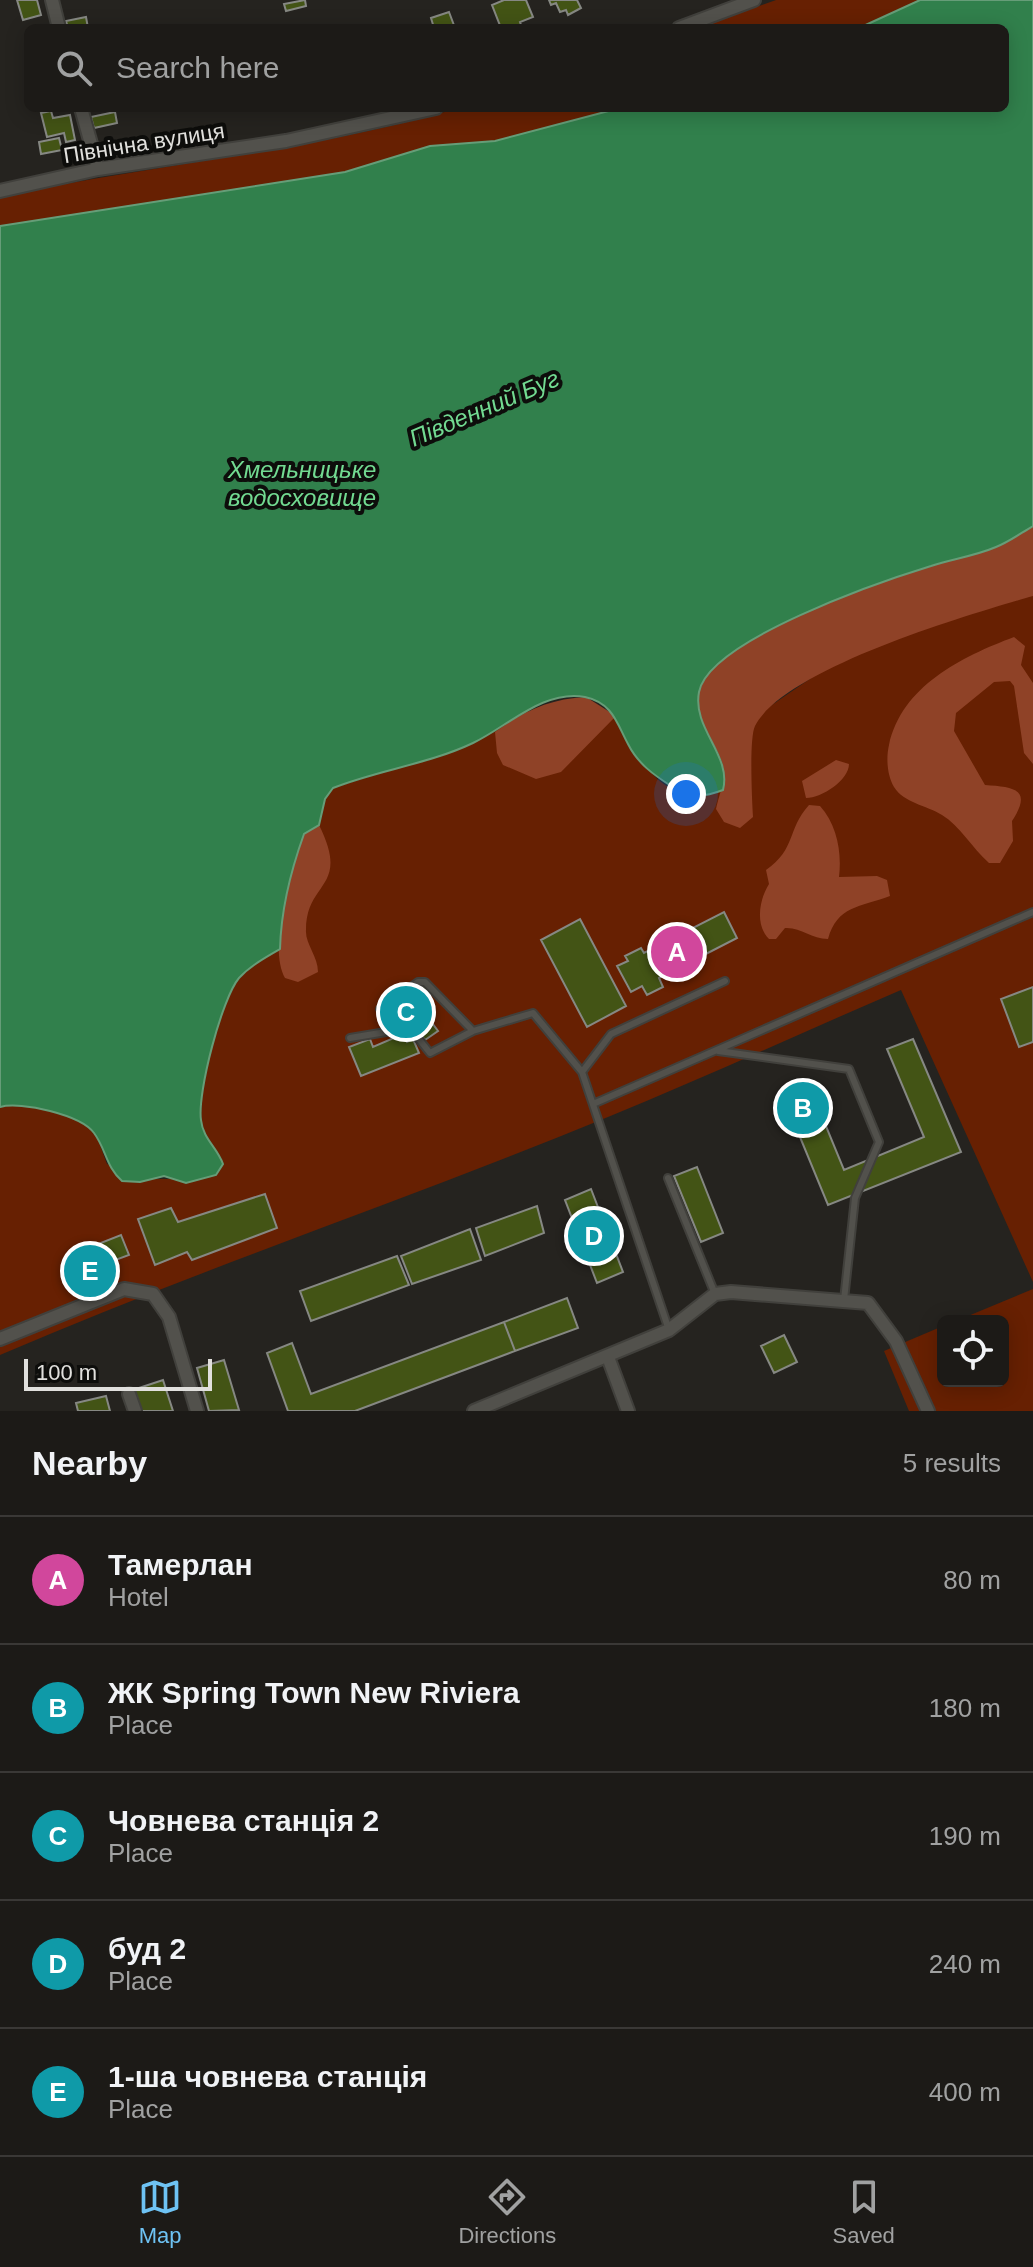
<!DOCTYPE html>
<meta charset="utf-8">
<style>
:root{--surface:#1c1a17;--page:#252320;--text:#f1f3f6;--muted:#a0a1a1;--line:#3a3836;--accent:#6ec2f3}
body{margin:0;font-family:Arial,sans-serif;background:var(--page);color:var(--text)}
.controls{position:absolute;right:24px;bottom:24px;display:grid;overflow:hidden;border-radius:12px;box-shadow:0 4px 20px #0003}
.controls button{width:72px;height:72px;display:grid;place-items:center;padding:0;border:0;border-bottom:2px solid var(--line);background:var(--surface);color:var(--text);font:40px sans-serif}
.scale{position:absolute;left:24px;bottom:20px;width:188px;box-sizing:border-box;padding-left:8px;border:4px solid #e1e0dd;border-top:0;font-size:22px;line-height:28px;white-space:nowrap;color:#e1e0dd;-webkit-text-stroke:6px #0d0d0b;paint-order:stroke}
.you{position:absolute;left:686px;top:794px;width:28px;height:28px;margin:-20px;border:6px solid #fff;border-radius:50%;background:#1a73e8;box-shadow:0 0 0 12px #1a73e833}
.badge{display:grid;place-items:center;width:52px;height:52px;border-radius:50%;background:var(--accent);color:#fff;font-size:26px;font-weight:700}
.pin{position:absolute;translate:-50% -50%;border:4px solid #fff;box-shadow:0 2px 8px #0006}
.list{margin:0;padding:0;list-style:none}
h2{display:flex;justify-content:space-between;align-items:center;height:104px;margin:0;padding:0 32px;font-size:34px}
h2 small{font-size:26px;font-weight:400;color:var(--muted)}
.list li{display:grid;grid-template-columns:52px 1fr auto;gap:24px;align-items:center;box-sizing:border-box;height:128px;padding:0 32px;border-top:2px solid var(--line)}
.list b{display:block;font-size:30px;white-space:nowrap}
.list p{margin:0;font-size:26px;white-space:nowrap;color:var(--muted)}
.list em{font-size:26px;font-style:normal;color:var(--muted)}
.icon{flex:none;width:44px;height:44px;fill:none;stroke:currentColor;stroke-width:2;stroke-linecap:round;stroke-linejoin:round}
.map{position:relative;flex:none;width:1033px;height:1411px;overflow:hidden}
.search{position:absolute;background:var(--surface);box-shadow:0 4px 20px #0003;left:24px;right:24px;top:24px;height:88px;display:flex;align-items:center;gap:20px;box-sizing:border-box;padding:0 28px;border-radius:12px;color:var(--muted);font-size:30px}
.sheet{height:744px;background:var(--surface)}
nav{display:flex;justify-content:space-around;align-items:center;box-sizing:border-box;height:112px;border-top:2px solid var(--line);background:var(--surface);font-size:22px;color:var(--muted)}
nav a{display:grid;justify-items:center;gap:4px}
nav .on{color:var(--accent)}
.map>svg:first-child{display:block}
</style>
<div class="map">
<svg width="1033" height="1411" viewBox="0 0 1033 1411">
<rect width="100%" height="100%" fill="#25231f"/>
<path fill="#672002" d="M776,0h144l-61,28h-160z
M459,108h161l-125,33 -65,5 -85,26 -345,54v-29c152,-33 309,-45 459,-89z
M1033,526v756l-132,-292c-98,42 -195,87 -293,127 -202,83 -408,152 -608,238v-248c21,-6 82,8 95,27 5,8 8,20 12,30l49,15h22l42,-23c-9,-10 -15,-18 -18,-31 -6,-27 20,-128 38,-147 11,-13 26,-21 40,-29l1,-28 41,-105 3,-17 8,-11 137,-43 54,-34 92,5c21,42 50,97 106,74l-10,-44z
M1033,1289v122h-124l-25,-60 59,-25v55h60v-60h-47z"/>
<path fill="#8f4227" d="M1033,526v70c-62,18 -248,72 -278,130 -6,12 -3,74 -2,91l-13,11 -16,-6 -8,-13c3,-15 11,-31 6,-47 -8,-23 -32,-47 -22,-74 22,-54 177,-105 232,-122 21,-7 44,-10 64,-19 13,-5 25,-14 37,-21z
M1014,637l11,9 -4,19 12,18v81l-9,-11 -10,-67 -4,-5 -16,1 -38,31 -2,18 31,54c29,2 48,4 27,36l1,20 -13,22h-11c-17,-15 -29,-37 -47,-48 -16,-10 -38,-12 -48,-28 -7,-12 -8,-29 -5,-42 13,-59 72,-88 125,-108z
M586,697l30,19 -55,56 -25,7 -33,-14 -6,-12 -2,-21c29,-21 54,-33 91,-35z
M836,760l13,4c0,16 -27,34 -43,34l-4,-17z
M809,805l11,1c17,19 22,46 19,71l38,-1 10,4 3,16c-30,11 -53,10 -62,43 -17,0 -27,-12 -43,-11l-9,11h-7c-14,-14 -10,-39 0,-55l-3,-14c31,-22 20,-39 43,-65z
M319,825c32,64 -13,55 -13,105 -1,14 12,26 12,42l-20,10 -13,-4c-18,-32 7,-111 19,-145z"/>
<path fill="#31804c" stroke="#669d78" stroke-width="2" d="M920,0h113v526c-12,7 -24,16 -37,21 -21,9 -44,12 -65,19 -49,15 -222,74 -232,126 -7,37 33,63 24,98 -21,8 -33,8 -52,-4 -17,-11 -33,-22 -43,-42 -11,-20 -15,-41 -43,-47 -41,-8 -78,30 -112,46 -44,21 -95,27 -140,45l-8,11 -6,26 -15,9c-13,36 -23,76 -24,115 -14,8 -30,17 -41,29 -17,20 -42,115 -38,142 2,19 16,27 22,44l-7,11 -30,8 -22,-7 -24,6 -18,-1c-16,-14 -16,-32 -28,-48 -13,-18 -73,-32 -94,-26v-881l345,-54 85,-26 65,-5 125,-33h385v-80h-146z"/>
<path fill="#435415" stroke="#868883" stroke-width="2" d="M17,0h20l4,15 -18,5z
M305,0l1,6 -20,5 -2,-7z
M504,0h22l7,17 -13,5 2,6h-21l-9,-23z
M549,0h28l4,8 -13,7 -2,-5 -6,2 -4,-9 -5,2z
M449,12l6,16h-21l-3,-10z
M86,17l2,11h-20l-2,-7z
M51,111l2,7 17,-3 5,25 -9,2 -2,-9 -17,4 -6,-24z
M115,112l2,11 -23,5 -3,-11z
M59,138l3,12 -21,4 -2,-12z
M724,912l13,26 -78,40 4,9 -16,8 -5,-9 -11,6 -14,-26 11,-5 -3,-5 16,-8 3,5z
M580,919l46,87 -39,21 -46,-87z
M423,983l8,11 -13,10 20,27 -13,9 -20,-26 -11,8 -8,-12z
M1033,987v55l-14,5 -18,-48z
M403,1034l4,8 6,-3 6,14 -58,23 -12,-29 21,-8 3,8z
M913,1039l48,113 -133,53 -47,-114 26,-11 37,90 80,-33 -37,-88z
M697,1167l26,66 -22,9 -27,-66z
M591,1189l32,83 -26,11 -32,-83z
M265,1194l12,34 -85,32 -5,-8 -32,13 -17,-46 33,-11 7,14z
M537,1206l7,27 -59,23 -9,-28z
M470,1229l11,31 -69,24 -11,-28z
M121,1235l8,20 -22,8 5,15 -34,13 -13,-34z
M397,1256l12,29 -98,36 -11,-30z
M567,1298l11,30 -63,23 -11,-29z
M504,1322l11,29 -160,60h-67l-21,-58 25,-10 19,51z
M784,1335l13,27 -23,11 -13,-27z
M224,1360l15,50 -30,1 -12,-43z
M163,1380l10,31h-33l-7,-21z
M106,1396l4,15h-32l-2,-8z"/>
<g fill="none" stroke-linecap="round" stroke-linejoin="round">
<g stroke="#41403c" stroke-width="10">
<path id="lane" d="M380,1009l38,-27h7l48,49 60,-18 49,59 87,258
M350,1038l60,-10 20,25 43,-22
M718,1051l131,18 30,73 -24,56 -11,102
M582,1072l29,-38 114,-53
M593,1104l440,-192
M668,1178l47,116"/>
</g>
<g stroke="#41403c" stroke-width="16">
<path id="street" d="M52,0l7,28
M679,28l75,-28
M81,108l17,61
M0,191l98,-22 188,-28 150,-33
M0,1339l124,-50 29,5 16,23 28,94
M608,1357l20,54
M129,1394l6,17
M474,1411l195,-81 46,-36 16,-2 137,11 28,38 32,70"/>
</g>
<use href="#lane" stroke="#52514c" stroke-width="6"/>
<use href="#street" stroke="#52514c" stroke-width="12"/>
</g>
<g text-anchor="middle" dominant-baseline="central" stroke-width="8" stroke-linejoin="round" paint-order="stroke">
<g font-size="22" fill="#e1e0dd" stroke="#0d0d0b">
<text transform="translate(144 143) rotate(-9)">Північна вулиця</text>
</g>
<g font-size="24" font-style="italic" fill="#72da91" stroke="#0d0d0b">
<text transform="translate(484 408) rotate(-23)">Південний Буг</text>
<text x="302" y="469">Хмельницьке<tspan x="302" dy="28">водосховище</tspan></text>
</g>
</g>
</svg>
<div class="controls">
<button><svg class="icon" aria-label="locate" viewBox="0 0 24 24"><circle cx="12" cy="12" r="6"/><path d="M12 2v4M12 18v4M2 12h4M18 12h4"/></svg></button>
</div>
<div class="scale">100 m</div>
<div class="you"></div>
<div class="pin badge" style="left:677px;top:952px;background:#d1479c">A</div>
<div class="pin badge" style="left:803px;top:1108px;background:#0f9aa8">B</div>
<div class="pin badge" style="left:406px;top:1012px;background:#0f9aa8">C</div>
<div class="pin badge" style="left:594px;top:1236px;background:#0f9aa8">D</div>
<div class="pin badge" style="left:90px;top:1271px;background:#0f9aa8">E</div>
<div class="search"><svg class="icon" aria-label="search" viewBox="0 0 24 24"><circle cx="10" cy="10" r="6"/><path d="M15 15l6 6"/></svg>Search here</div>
</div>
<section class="sheet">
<h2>Nearby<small>5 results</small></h2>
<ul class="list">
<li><span class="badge" style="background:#d1479c">A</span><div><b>Тамерлан</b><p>Hotel</p></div><em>80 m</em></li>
<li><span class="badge" style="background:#0f9aa8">B</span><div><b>ЖК Spring Town New Riviera</b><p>Place</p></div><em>180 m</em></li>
<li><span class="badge" style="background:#0f9aa8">C</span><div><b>Човнева станція 2</b><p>Place</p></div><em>190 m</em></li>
<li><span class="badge" style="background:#0f9aa8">D</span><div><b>буд 2</b><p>Place</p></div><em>240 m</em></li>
<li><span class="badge" style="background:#0f9aa8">E</span><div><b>1-ша човнева станція</b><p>Place</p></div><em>400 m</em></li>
</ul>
</section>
<nav>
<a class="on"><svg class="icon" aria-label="map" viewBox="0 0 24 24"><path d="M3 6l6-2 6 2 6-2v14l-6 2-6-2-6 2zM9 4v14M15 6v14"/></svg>Map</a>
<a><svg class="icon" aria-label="directions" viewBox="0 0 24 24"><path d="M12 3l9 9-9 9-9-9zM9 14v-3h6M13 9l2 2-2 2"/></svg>Directions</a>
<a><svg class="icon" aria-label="saved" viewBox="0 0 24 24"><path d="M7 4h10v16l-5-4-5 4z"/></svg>Saved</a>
</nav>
